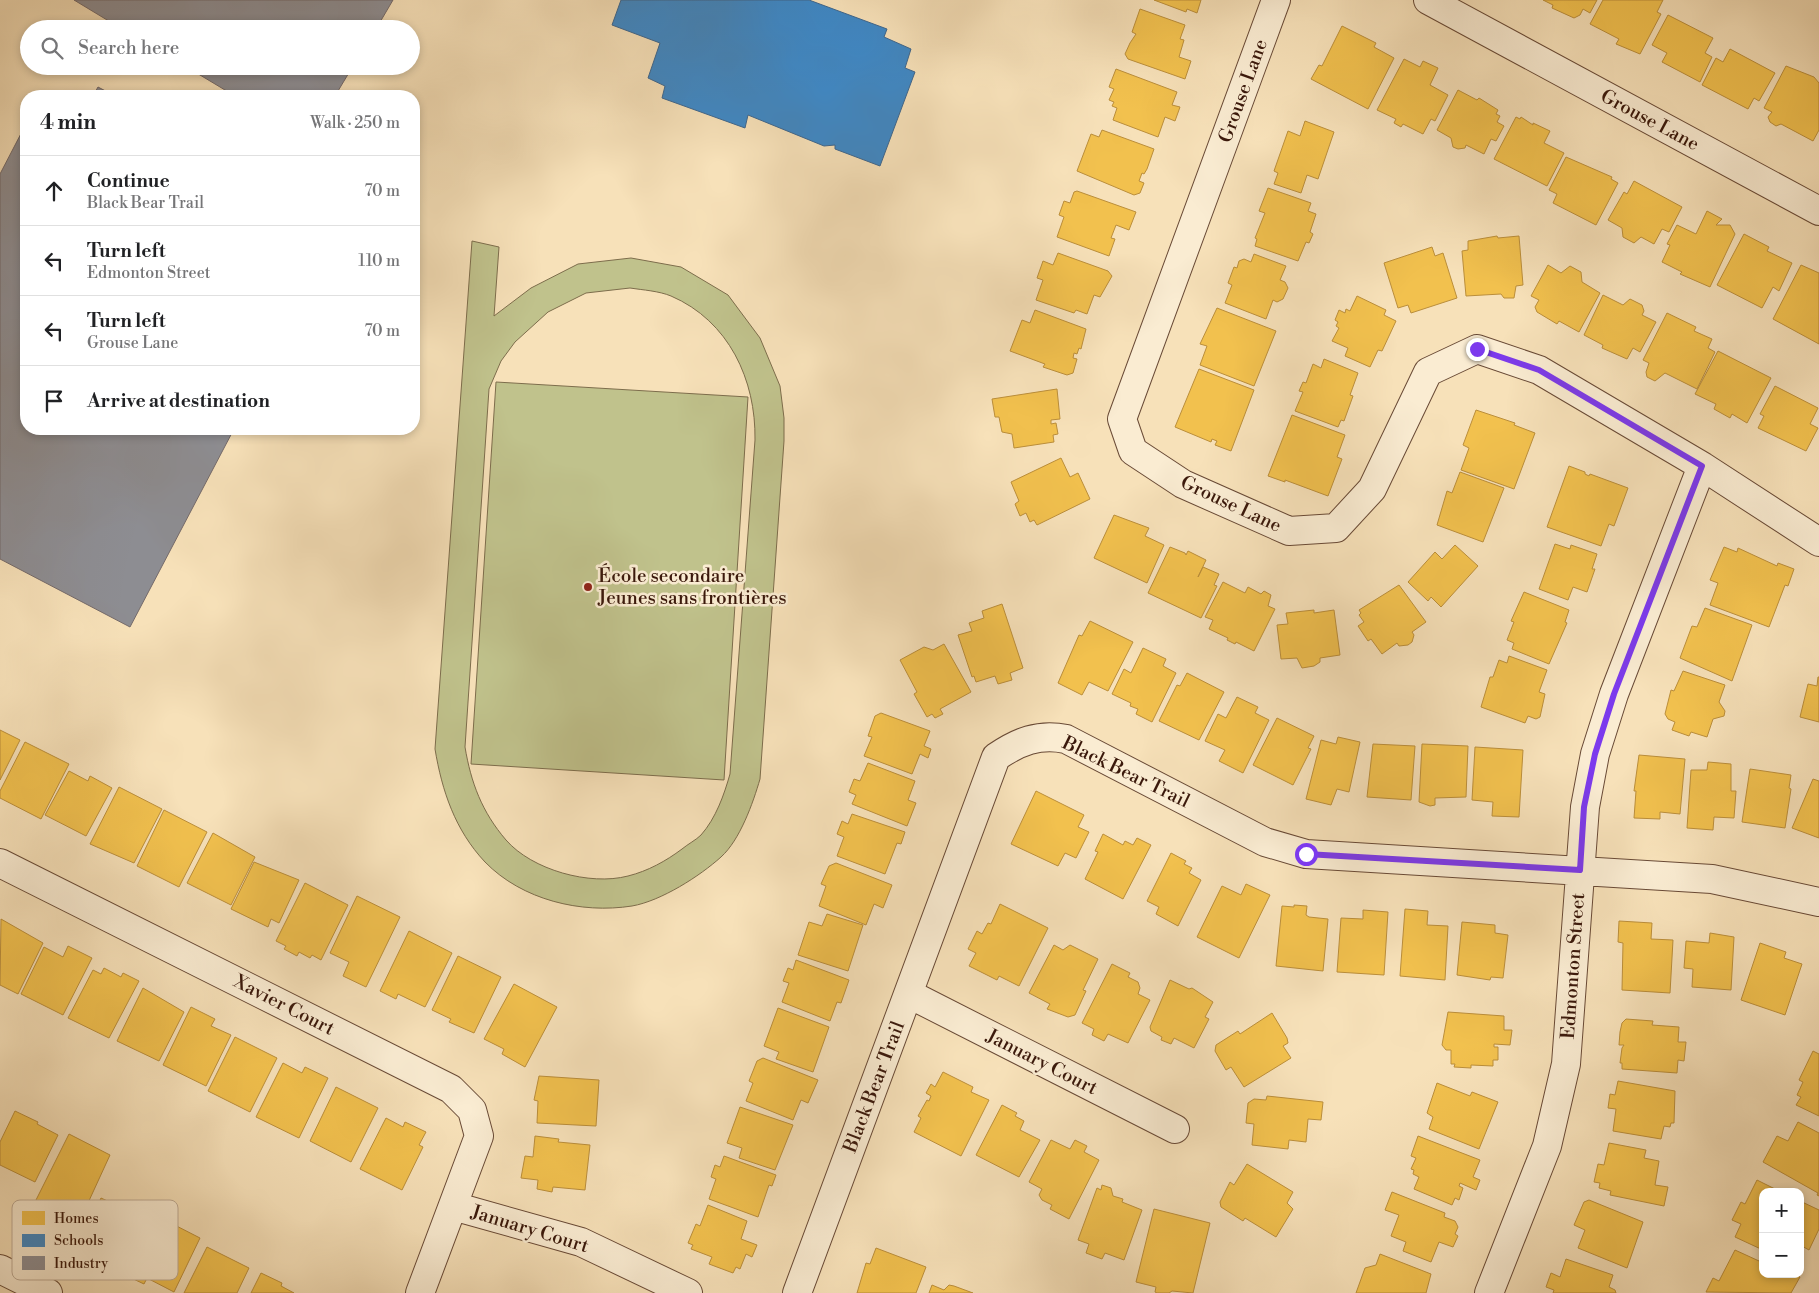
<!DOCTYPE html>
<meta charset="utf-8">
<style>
:root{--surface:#fff;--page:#f6f6f6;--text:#202124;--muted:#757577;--line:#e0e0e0}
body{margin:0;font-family:"Libre Bodoni",serif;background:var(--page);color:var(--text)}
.controls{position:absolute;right:15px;bottom:15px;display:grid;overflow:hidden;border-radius:10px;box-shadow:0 2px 8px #0003}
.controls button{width:45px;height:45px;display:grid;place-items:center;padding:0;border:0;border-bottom:1px solid var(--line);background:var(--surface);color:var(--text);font:25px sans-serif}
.stop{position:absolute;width:15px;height:15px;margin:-11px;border:4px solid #7c3aed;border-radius:50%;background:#fff}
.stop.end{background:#7c3aed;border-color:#fff;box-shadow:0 1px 5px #0008}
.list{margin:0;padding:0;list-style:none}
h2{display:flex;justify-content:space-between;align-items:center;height:65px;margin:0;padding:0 20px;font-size:21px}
h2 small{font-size:16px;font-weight:400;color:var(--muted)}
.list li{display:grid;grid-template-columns:32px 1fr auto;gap:15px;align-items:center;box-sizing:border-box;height:70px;padding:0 20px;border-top:1px solid var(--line)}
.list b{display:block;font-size:19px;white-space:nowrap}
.list p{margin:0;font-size:16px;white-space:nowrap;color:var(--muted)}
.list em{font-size:16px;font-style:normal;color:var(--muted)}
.icon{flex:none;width:28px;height:28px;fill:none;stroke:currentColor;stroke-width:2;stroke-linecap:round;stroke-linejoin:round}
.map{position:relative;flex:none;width:1819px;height:1293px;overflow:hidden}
.search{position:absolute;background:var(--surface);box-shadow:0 2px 8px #0003;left:20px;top:20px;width:400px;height:55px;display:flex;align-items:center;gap:12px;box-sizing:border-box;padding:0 18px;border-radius:28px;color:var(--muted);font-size:19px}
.panel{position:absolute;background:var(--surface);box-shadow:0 2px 8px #0003;left:20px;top:90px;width:400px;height:345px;border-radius:20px}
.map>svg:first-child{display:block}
</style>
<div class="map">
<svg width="1819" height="1293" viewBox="0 0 1819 1293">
<rect width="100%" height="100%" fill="#f7e1b9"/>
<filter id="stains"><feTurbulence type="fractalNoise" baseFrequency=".004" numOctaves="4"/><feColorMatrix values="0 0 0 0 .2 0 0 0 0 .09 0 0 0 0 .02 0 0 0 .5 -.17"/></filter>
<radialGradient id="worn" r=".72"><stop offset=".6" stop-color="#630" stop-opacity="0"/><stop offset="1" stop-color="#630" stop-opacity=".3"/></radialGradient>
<path fill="#c0c28c" stroke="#7d6d4c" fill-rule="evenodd" d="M472,241l27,6 -5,69 37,-28 47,-24 53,-6 50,9 47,28 32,43 20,48 4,32v23l-24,338c-7,24 -20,61 -39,78 -21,19 -60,44 -89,49 -51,8 -110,-6 -147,-44 -30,-32 -43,-71 -50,-113zM630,288c13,2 29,3 41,8 58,25 85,84 84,144l-25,334c-6,21 -14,44 -29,61 -5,5 -13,9 -19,14 -16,12 -34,22 -54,27 -38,10 -96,-6 -122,-36 -24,-28 -35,-57 -41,-93l24,-358 12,-28 14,-19 33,-30 38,-19z
M496,382l252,15 -24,383 -253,-16z"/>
<path fill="#f2c14e" stroke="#bb8e3a" d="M1154,0h47l-4,13 -10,-4 -1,3z
M1543,0h54l-7,13 -7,-4 -3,6 -6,3 -22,-10 1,-3z
M1603,0h60l-6,12 4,2 -21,40 -24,-10 3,-5 -29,-15z
M1140,9l45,16 -5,14 4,1 -5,17 12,4 -6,18 -57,-20 -3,-5 5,-11 6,-9 -4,-2z
M1668,15l45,23 -8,15 7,4 -12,25 -38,-20 5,-9 -15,-8z
M1342,26l34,17 -2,4 20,11 -26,51 -57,-30 8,-14 3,1z
M1730,49l45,24 -16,28 -5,-3 -6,11 -46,-24 14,-27 7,4z
M1404,59l16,8 3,-6 15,7 -8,17 18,10 -13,26 -4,-2 -8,15 -20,-10 -2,3 -7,-4 2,-4 -19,-9z
M1786,66l28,11 5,6v47l-6,11 -32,-17 -5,2 -6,-4 -2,-5 4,-5 -8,-4z
M1116,69l61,23 -5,13 8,2 -5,14 -10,-4 -7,20 -45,-17 4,-12 -5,-2 2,-4 -5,-2 5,-11 -5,-2z
M1458,90l19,10 2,-2 19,12 -2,4 4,2 -3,6 7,4 -8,15 -5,-2 -7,15 -18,-9 -1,3 -7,1 -5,-2 -2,-9 -14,-8z
M1516,117l4,2 1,-2 12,8v-2l17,8 -6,12 20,10 -17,33 -53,-27z
M1305,121l29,11 -16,47 -11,-4 -6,18 -27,-9 4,-11 -4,-2 14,-40 12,5z
M1102,130l52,19 -7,20 -3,5 -2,-1 -3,8 5,2 -4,10 -6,2 -57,-24 14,-37 8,3z
M1566,157l46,20 -1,2 7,4 -22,42 -43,-22 4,-9 -8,-4z
M1634,181l48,26 -13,25 -7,-3 -8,15 -13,-7 -7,6 -11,-6 -1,-9 -14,-8 16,-28 3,2z
M1268,188l43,15 -3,8 8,3 -6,18 3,2 -4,9 -3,-1 -8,19 -43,-15 2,-7 -2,-1 10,-25 -6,-2z
M1077,191l59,21 -7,18 -13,-5 -5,13 4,1 -6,17 -52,-19 7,-20 -5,-2 5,-14 6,2 4,-11z
M1707,211l15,8 -6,6h14l5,9 -25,53 -30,-13 2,-2 -20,-10 8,-17 -3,-1 10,-19 19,9z
M1744,234l25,13 -2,4 25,12 -13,28 -6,-4 -11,21 -45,-23z
M1497,236l1,2 21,-2 4,49 -7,1 -2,12h-10l-3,-4 -35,2 -4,-45 6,-1v-9z
M1432,247l3,9 8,-3 14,45 -46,15 -3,-8 -10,3 -14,-45z
M1058,253l50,18 4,5 -12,21 -6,-2 -7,19 -11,-4 -2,3 -38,-13 7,-20 -6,-2 6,-17 10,4z
M1254,254l32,12 -6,14 5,2 3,6 -5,11 -6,3 -4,-2 -7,19 -41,-16 7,-18 -4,-2 6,-16 3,1 2,-7 5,-2 7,3z
M1548,265l13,8 9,-7 11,6 1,10 18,11 -21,39 -20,-11 -2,3 -20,-12 -2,-5 4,-7 -8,-4z
M1801,265l18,8v71l-46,-25z
M1603,295l20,10 7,-6 12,6 2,6 -2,4 14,7 -16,30 -7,-4 -6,11 -25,-11 1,-3 -19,-10z
M1357,296l29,14 -2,5 12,6 -14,30 -4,-1 -8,17 -25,-11 3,-8 -16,-7 7,-13 -3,-2 2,-4 -3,-2 4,-10 6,3 1,-4 4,2z
M1217,308l59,23 -22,55 -54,-21 7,-19 -7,-2z
M1035,310l51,19 -5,20 -2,-1 -2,6 -3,-1 -1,5 4,1 -4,14 -6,2 -24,-8 2,-3 -35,-13 12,-31 8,3z
M1667,313l29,14 -2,4 18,8 -4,9 7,4 -18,37 -32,-16 -10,8 -8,-4 -1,-5 3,-9 -6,-3z
M1718,351l53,27 -24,45 -15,-9 -2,4 -16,-9 2,-5 -21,-10z
M1324,359l34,14 -8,22 3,1 -9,25 -3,-1 -3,7 -43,-16 8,-19 -4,-1 4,-9 3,1 7,-19 8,4z
M1199,369l55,21 -23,61 -16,-6 2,-4 -5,-2 -1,3 -36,-15z
M1775,386l43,22 -8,16 8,4 -12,23 -48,-23 6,-12 -4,-2z
M1057,389l3,30 -9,1v4l5,-1 2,11 -5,1 1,7 -40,6 -2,-14 -10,-2 -3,-15h-4l-3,-18z
M1476,410l39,13 -1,2 21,8 -21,56 -53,-19 8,-22 -6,-3z
M1292,415l53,20 -8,22 5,2 -14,37 -43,-16v2l-17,-6z
M1061,458l9,19 8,-4 12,26 -53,26 -3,-5 -4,2 -4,-9 -6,3 -5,-12 4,-3 -8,-19z
M1569,466l16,6v2l4,2 1,-2 38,14 -14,38 -5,-2 -8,22 -54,-19z
M1460,472l44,16 -21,54 -46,-17 10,-34 5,2z
M1114,515l35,13 -4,8 19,9 -17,38 -53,-25z
M1555,544l15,5 1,-4 26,9 -5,15h3l-8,23 -14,-5 -5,13 -29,-11z
M1455,545l23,21 -37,41 -10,-10 -3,4 -20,-19 27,-30 7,7z
M1170,547l15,6 1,2 2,-4 18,9 -8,17 5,-10 16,7 -5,11 3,1 -16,32 -53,-25z
M1724,547l13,5 1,-4 39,18 1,-3 16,6 -6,17 -3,-1 -16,42 -59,-22 8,-22 -8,-3z
M1223,582l22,11 3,-6 13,7 3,-3 7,4 -3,11 7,3 -21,42 -18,-9 -1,2 -8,-4 1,-2 -19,-9 4,-9 -8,-3z
M1399,585l27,37 -14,10 2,3 -2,7 -4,3 -9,1 -2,-3 -15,11 -11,-15 -3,2 -10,-15 6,-4 -5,-7 2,-2 -2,-3z
M1524,592l45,18 -4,12 2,1 -18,41 -37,-15 2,-6 -7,-3 7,-18 -3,-1z
M1002,604l21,64 -13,5 2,7 -14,4 -3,-8 -19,6 -2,-6 -2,1 -14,-42 14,-4 -3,-8 15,-5 -2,-7z
M1705,608l47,17 -20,56 -52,-23 12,-32 5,1z
M1314,610v3l20,-3 6,45 -20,3v4l-6,4 -12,2 -5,-10 -16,1 -4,-34 11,-1 -2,-11z
M1090,621l43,21 -25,49 -19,-9 -7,13 -24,-12 21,-48 3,1z
M944,644l27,48 -31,17 3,5 -8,4 -3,-4 -5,3 -13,-23 3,-2 -17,-32 24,-13 9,3z
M1143,648l23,11 -3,7 13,7 -24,49 -16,-8 2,-5 -8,-3 1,-3 -19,-9 12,-25 7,4z
M1509,656l38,14 -8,22 6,2 -5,23 -4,2 -8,-3 -3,7 -44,-16 9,-30h3l6,-17 8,3z
M1683,671l42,14 -6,17 6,9 -1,5 -11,3 -6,18 -16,-5 -2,4 -17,-6 3,-8 -7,-3 -3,-5 6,-24 3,1z
M1187,673l37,19 -25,48 -40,-19 18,-36 3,1z
M1818,677h1v45l-19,-5 8,-33 9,2z
M1237,697l21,10 -3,6 14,7 -26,53 -24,-12 6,-11 -20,-9 13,-27 8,4z
M881,713l49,18 -6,15 7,3 -3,9 -8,-4 -8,20 -48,-18 8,-19 -4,-1 7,-20z
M1277,718l37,18 -6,12 3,1 -18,36 -40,-20z
M0,730l20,10 -20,40z
M1338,737l22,5 -11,50 -12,-3 -6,16 -25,-6 15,-59 15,4z
M25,742l44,22 -28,55 -41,-21v-7z
M1373,744l42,2 -4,54 -44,-3z
M1422,744l46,2 -2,51 -31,1v7l-5,1 -11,-4z
M1475,747l48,3 -4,67 -27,-1 1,-14 -21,-2z
M1639,755l46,4 -5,55 -20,-2v7l-26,-1 2,-27h-2z
M1708,762l23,2v27h5l-2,27 -20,-1 -1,13 -26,-2 4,-58h16z
M868,763l47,18 -7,19 8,3 -9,23 -55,-22 4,-9 -7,-3 5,-13 6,2z
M1750,769l41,6 -2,13 2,1 -6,39 -43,-6z
M69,771l19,10 2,-5 22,12 -26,48 -41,-21z
M1813,779l6,2v57l-27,-10z
M119,787l43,22 -28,54 -44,-19z
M1036,791l48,24 -6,12 11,5 -13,26 -11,-5 -7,13 -47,-22z
M164,810l43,22 -28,55 -42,-21z
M852,814l53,18 -4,12 -4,-1 -12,31 -48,-18 7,-19 -7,-3 5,-13 6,3z
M213,833l42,24 -24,48 -44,-22z
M1103,834l20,11 2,-4 8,4 4,-7 14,7 -28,54 -38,-20 13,-27 -3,-1z
M1171,853l15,8 -2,3 8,4 -3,5 12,7 -23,46 -22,-12 3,-7 -12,-6z
M254,862l45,18 -20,43 -8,-4 -3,8 -37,-18z
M836,863l56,22 -9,23 -9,-4 -8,21 -47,-19 7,-20 -5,-2 8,-18z
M305,883l43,22 -27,55 -9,-5 -2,3 -11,-6 -2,4 -13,-7 2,-3 -10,-5z
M1246,884l24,11 -31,63 -42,-21 25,-51 19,9z
M357,896l43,21 -34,70 -23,-11 6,-14 -19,-9z
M1000,904l48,24 -29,58 -20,-10 -2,4 -28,-14 7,-13 -8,-4 9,-18 5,3 6,-11 3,1z
M1294,905l13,1 -1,9 3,2 19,2 -5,52 -47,-5 6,-60 12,1z
M1405,909l23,2 -1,14 21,1 -3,54 -45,-4z
M1363,910l25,2 -4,63 -47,-3 4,-54 22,1z
M827,914l36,11 -15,46 -50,-16 11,-33 13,4z
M1,919l42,24 -25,51 -18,-9z
M1619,921l33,2 -1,16 22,1 -3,53 -48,-3 1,-47 -5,-1z
M1462,922l33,3v8l13,2 -5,43 -12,-1 -1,3 -33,-5z
M409,931l43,22 -27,54 -27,-13 -2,5 -16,-8z
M1710,933l24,4 -3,53 -39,-3 1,-18 -9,-1 2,-27 23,2z
M1760,943l26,9 -2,6 18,6 -17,51 -44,-15z
M1054,945l9,5 7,-5 28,14 -15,31 3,1 -11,24 -7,2 -21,-8 3,-5 -21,-11z
M68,946l24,12 -29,57 -42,-21 23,-47 19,10z
M458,956l43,21 -27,56 -25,-11 2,-3 -19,-9z
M796,960l53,20 -8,23 -4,-1 -7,19 -48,-19 7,-19 -6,-2 5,-13 5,2z
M1112,964l18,9 -2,4 10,5 2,6 -2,6 12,6 -22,43 -20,-9 -4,7 -12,-6 2,-6 -12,-6z
M104,968l17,9 2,-4 16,8 -30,57 -41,-20 25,-48 8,4z
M1170,980l19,9 3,-1 21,14 -8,15 4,2 -15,29 -20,-10 -3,6 -10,-4 1,-3 -11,-6 -1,-4z
M514,984l43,23 -32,60 -23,-13 2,-5 -20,-10z
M143,988l41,24 -25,49 -42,-20z
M191,1007l24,12 -4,7 20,9 -25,51 -43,-21z
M778,1008l51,19 -16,45 -37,-13 3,-7 -15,-6z
M1448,1012l56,4v14h8l-2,15 -16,-1v3h4v13h-5v6l-22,-1v3l-17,-1 1,-3h-4v-14h-5l-4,-5z
M1272,1013l15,25 1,5 -5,3 8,12 -47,29 -13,-20 -5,3 -11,-19 1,-6 22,-14 2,3z
M1626,1019l27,2 -1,4 27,2 -1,15h8l-2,19 -6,-1 -1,13 -55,-4v-6h-2l2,-15 2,-3h-5l1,-13 2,-9z
M235,1037l42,21 -27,54 -42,-21z
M1813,1051l6,3v62l-23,-11 5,-8 -4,-2 6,-13 -4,-2z
M763,1058l55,22 -10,23 -7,-3 -8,20 -47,-19 7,-18 -4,-2 8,-20z
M283,1063l19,10 3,-6 23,11 -29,60 -43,-21z
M943,1072l30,15 -2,5 18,8 -28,56 -47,-24 7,-14 -3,-2 9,-16 2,1 2,-5 -5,-3 5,-9 4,3z
M539,1076l60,4 -3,46 -59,-3 1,-22 -4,-1z
M1618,1081l57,10 -1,32h-3l-1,4 -6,-1 -3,13 -48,-8 3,-22 -8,-1 2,-14 5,1z
M1437,1083l33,13 2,-4 26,10 -19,47 -50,-20 4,-12 -6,-4z
M336,1087l42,21 -27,54 -41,-21z
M1267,1096l56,6 -2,18 -13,-1 -2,23 -17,-2 -1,9 -36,-4 2,-21 -8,-1 2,-20 6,-4 12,1z
M1002,1105l15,8 -2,3 9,5 -4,9 20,10 -21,37 -43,-22z
M740,1107l53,18 -18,45 -36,-12 3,-10 -15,-5z
M15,1111l23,11 -1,2 21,11 -23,47 -35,-17v-23z
M386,1118l17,9 2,-5 21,10 -7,13 4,2 -21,43 -42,-21z
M1798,1122l21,11v63l-2,-1 1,-2 -55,-31 14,-26 11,5z
M69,1134l41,21 -28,61 -19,-10 -5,10 -23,-14z
M535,1136l24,3 -1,3 32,3 -5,45 -32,-3 -1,5 -15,-3 1,-9 -17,-2 4,-22 8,1z
M1418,1136l62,24 -7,17 7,3 -4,10 -16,-7 -1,3 4,2 -4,12 -4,-2 -3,7 -38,-16 5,-12 -6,-3 1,-4 -3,-1 5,-11 -5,-2z
M1051,1140l19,9 5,-9 12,6 -3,6 15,8 -30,59 -19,-10 2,-4 -10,-5 -3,-5 3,-6 -13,-7z
M1609,1143l37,7 -2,8 15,3 -4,24 13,2 -4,19 -54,-11 1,-4 -12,-3 1,-5 -6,-1 4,-18 6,1z
M724,1156l52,19 -4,11 -3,-1 -11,32 -49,-18 7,-20 -5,-2 4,-12 5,2z
M1247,1164l46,28 -6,11 6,6 -17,28 -31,-19 -2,3 -22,-14 -1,-5 10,-20 4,3z
M1757,1180l24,12h-18v58l-28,-13 6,-13 -9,-4 9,-18 4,2z
M1102,1185l9,3 2,8 10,3 -1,3 20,8 -18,50 -19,-7 -3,6 -16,-6 3,-9 -11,-4 19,-52 4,2z
M1392,1192l53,21 -1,4 11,4 3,6 -3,7 3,2 -5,11 -14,-5 -8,20 -28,-11 3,-9 -15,-6 8,-21 -14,-5z
M101,1198l43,20 -23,48 -42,-20z
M1589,1200l54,22 -16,46 -49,-20 7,-18 -11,-5 10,-23z
M1800,1201l19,9v19l-10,21 -9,-5z
M708,1205l39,16 -6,18 16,6 -5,12 -6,-3 -6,15 -4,-2 -3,6 -24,-9 3,-7 -21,-8 2,-4 -5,-2 8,-19 4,2z
M1154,1209l56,14 -17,70 -21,-2 -3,2h-12l-2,-1 1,-5 -20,-5z
M157,1216l43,22 -26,54 -27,-14 -3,6 -17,-8z
M207,1247l42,21 -12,25h-53z
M876,1248l50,19 -10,26h-59l9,-30 4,1z
M1735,1250l24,11 2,-3 2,1v15h31l6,3 -9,16 -85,-1 7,-14 6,3z
M1380,1254l51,20 -5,19h-70l9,-25 11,-3z
M1566,1259l47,16 -4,12 6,3 1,3h-63l1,-3 -8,-3 5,-14 9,4z
M261,1273l21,10 -1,3 13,7h-43z
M932,1285l12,5 5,-5 5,1 19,7h-44z"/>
<path fill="#3f88c5" stroke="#3e668d" d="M621,0h188l78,29 -3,8 27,12 -6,19 10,4 -35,94 -45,-17v-4l-11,1 -76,-31 -3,13 -83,-30 3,-12 -17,-8 12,-35 -48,-18z"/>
<path fill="#8d8d92" stroke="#746a6a" d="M74,0h319l-17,29h-254z
M185,66h168l-18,30h-100z
M98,87l17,9h-22z
M26,124v305h208l-104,198 -130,-68v-385z"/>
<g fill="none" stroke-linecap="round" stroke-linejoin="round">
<g stroke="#694a36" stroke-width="30">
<path id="minor" d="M1276,0l-154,419 11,32 50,33 106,47 47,-3 36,-39 56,-117 49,-23 62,21 163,96 117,76
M1428,0l391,211
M0,863l451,226 21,21 7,26 -59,157
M909,994l266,135
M453,1206l128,36 107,51
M0,1269l48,24
M797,1293l199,-536c22,-15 43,-24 70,-18l199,103 41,12 406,25 107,23
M1489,1293l58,-147 19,-82 19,-257 10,-53 19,-60 88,-228"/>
</g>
<use href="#minor" stroke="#faecd2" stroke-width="28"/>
</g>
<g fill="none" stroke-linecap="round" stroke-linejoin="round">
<path stroke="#7c3aed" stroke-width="6" d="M1306,854l274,16 4,-63 11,-53 19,-60 88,-228 -163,-96 -62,-21"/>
</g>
<circle fill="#8f2418" stroke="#faecd2" stroke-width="2" cx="588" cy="587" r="5"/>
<g text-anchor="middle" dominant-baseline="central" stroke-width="5" stroke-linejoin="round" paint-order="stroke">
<g font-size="19" fill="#3a180b" stroke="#faecd2">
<text transform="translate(1243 91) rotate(-70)">Grouse Lane</text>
<text transform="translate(1650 120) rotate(28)">Grouse Lane</text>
<text transform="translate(1231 504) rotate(25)">Grouse Lane</text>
<text transform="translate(1126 772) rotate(26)">Black Bear Trail</text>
<text transform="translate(1573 966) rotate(-86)">Edmonton Street</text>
<text transform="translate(284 1005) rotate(27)">Xavier Court</text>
<text transform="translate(1042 1062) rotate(27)">January Court</text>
<text transform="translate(874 1087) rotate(-69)">Black Bear Trail</text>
<text transform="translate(530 1229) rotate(17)">January Court</text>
</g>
<g font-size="19" fill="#3a180b" stroke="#faecd2" text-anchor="start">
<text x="598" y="576">École secondaire<tspan x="598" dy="22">Jeunes sans frontières</tspan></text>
</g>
</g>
<rect x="12" y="1200" width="166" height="80" rx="8" fill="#faecd2" stroke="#c0ac96" stroke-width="1"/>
<rect x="22" y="1211" width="23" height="14" fill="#f2c14e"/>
<rect x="22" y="1234" width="23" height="13" fill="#3f88c5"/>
<rect x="22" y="1256" width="23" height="14" fill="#8d8d92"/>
<g font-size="14" fill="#3a180b">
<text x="54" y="1223">Homes</text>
<text x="54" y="1245">Schools</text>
<text x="54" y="1268">Industry</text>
</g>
<rect width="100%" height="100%" filter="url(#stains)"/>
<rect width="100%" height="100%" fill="url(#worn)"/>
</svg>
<div class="controls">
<button>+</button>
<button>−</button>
</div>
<div class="stop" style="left:1306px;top:854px"></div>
<div class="stop end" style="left:1477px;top:349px"></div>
<div class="search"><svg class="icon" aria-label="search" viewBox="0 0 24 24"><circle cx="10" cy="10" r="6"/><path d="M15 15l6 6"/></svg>Search here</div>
<section class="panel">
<h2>4 min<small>Walk · 250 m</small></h2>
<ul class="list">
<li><svg class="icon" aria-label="ahead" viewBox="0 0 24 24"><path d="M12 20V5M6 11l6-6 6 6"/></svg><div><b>Continue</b><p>Black Bear Trail</p></div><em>70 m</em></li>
<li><svg class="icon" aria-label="left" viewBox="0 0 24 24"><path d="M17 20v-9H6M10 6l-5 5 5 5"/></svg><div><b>Turn left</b><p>Edmonton Street</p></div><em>110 m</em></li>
<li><svg class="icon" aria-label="left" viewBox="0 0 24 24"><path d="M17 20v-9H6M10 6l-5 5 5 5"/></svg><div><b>Turn left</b><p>Grouse Lane</p></div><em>70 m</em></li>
<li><svg class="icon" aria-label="arrive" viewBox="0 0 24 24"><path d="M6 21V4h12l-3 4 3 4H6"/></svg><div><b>Arrive at destination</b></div></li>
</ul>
</section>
</div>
